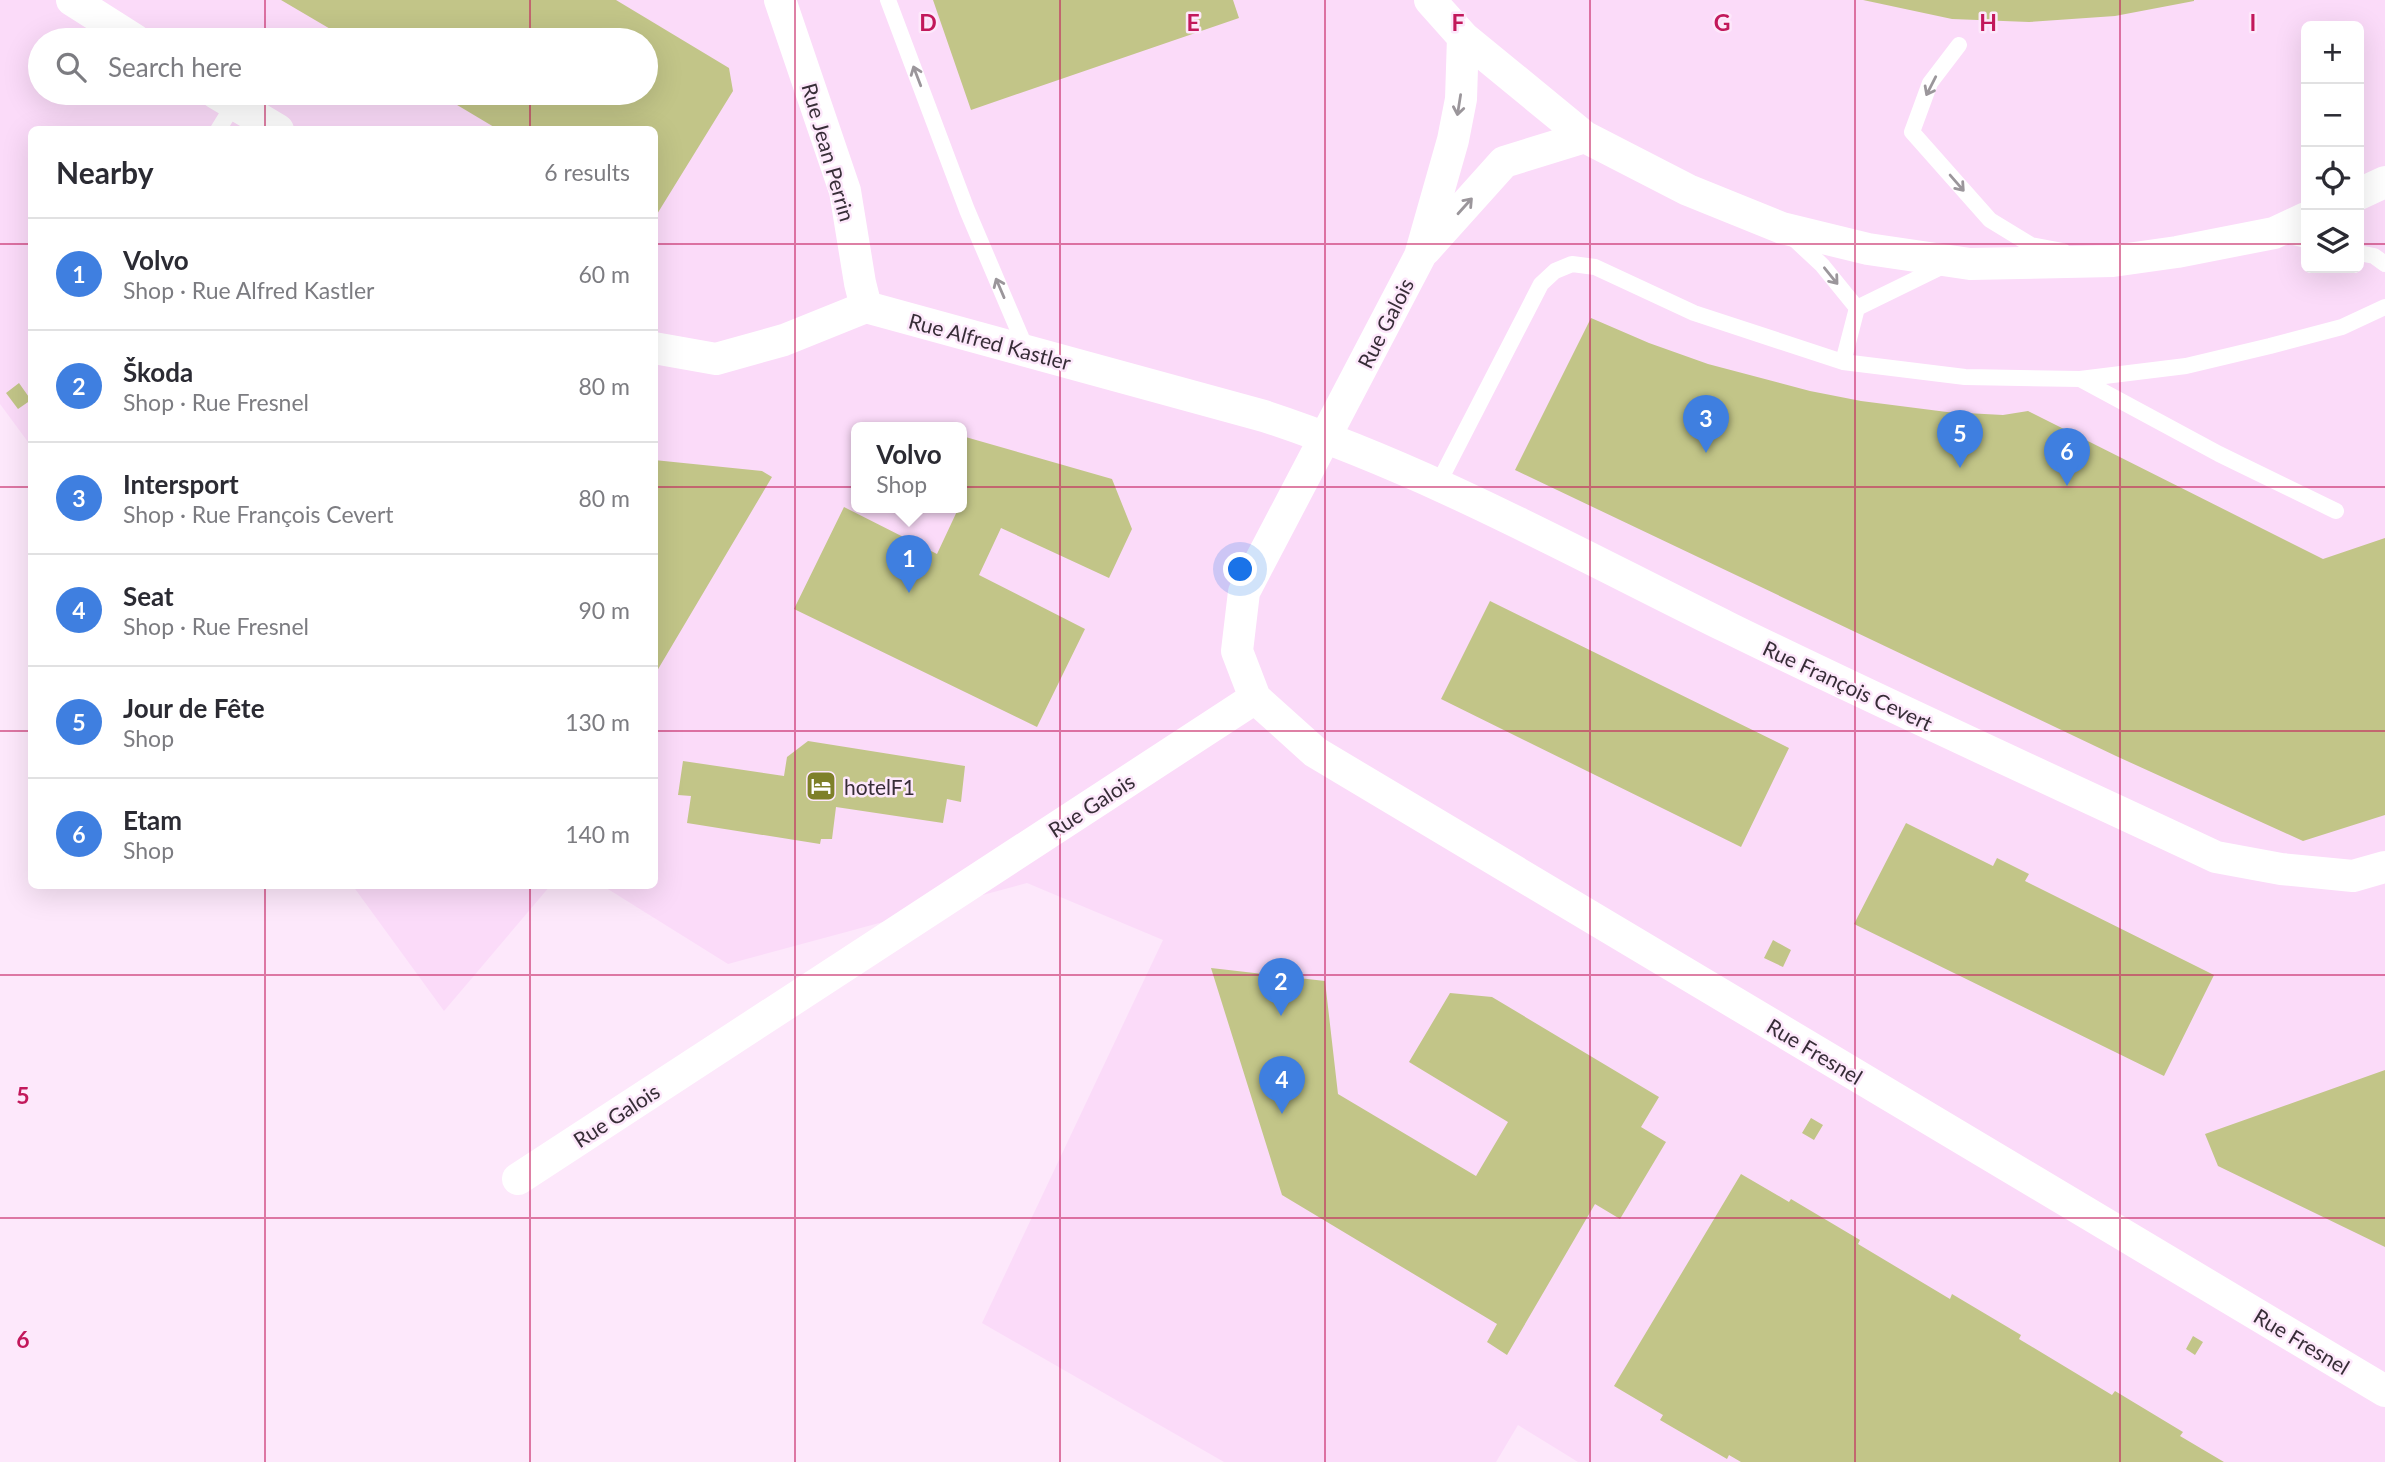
<!DOCTYPE html>
<meta charset="utf-8">
<style>
:root{--surface:#fff;--page:#f2f2f3;--text:#2b2b33;--muted:#7c7c81;--line:#e1e1e2;--accent:#111827}
body{margin:0;font-family:Lato,sans-serif;background:var(--page);color:var(--text)}
.controls{position:absolute;right:21px;top:21px;display:grid;overflow:hidden;border-radius:10px;box-shadow:0 7px 28px #0002}
.controls button{width:63px;height:63px;display:grid;place-items:center;padding:0;border:0;border-bottom:2px solid var(--line);background:var(--surface);color:var(--text);font:35px sans-serif}
.you{position:absolute;left:1241px;top:570px;width:24px;height:24px;margin:-18px;border:5px solid #fff;border-radius:50%;background:#1a73e8;box-shadow:0 0 0 10px #1a73e833}
.badge{display:grid;place-items:center;width:46px;height:46px;border-radius:50%;background:var(--accent);color:#fff;font-size:23px;font-weight:700}
.pin{position:absolute;translate:-50% -58px;filter:drop-shadow(0 2px 4px #0008)}
.pin::after{content:'';position:absolute;top:37px;width:24px;height:21px;background:inherit;clip-path:polygon(0 0,100% 0,50% 100%)}
.popup{position:absolute;left:851px;top:422px;width:116px;height:91px;box-sizing:border-box;display:grid;place-content:center;border-radius:10px;background:var(--surface);filter:drop-shadow(0 2px 5px #0005);font-size:23px;white-space:nowrap;color:var(--muted)}
.popup b{font-size:26px;color:var(--text)}
.popup::after{content:'';position:absolute;left:50%;top:100%;margin-left:-14px;border:14px solid transparent;border-top-color:var(--surface)}
.list{margin:0;padding:0;list-style:none}
h2{display:flex;justify-content:space-between;align-items:center;height:91px;margin:0;padding:0 28px;font-size:30px}
h2 small{font-size:23px;font-weight:400;color:var(--muted)}
.list li{display:grid;grid-template-columns:46px 1fr auto;gap:21px;align-items:center;box-sizing:border-box;height:112px;padding:0 28px;border-top:2px solid var(--line)}
.list b{display:block;font-size:26px;white-space:nowrap}
.list p{margin:0;font-size:23px;white-space:nowrap;color:var(--muted)}
.list em{font-size:23px;font-style:normal;color:var(--muted)}
.icon{flex:none;width:38px;height:38px;fill:none;stroke:currentColor;stroke-width:2;stroke-linecap:round;stroke-linejoin:round}
.map{position:relative;flex:none;width:2385px;height:1462px;overflow:hidden}
.search{position:absolute;background:var(--surface);box-shadow:0 7px 28px #0002;left:28px;top:28px;width:630px;height:77px;display:flex;align-items:center;gap:18px;box-sizing:border-box;padding:0 24px;border-radius:38px;color:var(--muted);font-size:26px}
.panel{position:absolute;background:var(--surface);box-shadow:0 7px 28px #0002;left:28px;top:126px;width:630px;height:763px;border-radius:10px}
.map>svg:first-child{display:block}
</style>
<div class="map">
<svg width="2385" height="1462" viewBox="0 0 2385 1462">
<rect width="100%" height="100%" fill="#fde8fb"/>
<path fill="#fbdbf9" fill-rule="evenodd" d="M0,0h2385v1462h-807l-60,-37 -22,37h-272l-242,-139 181,-383 -136,-57 -299,81 -125,-78h51v-756h-622l-1,316 -31,-42zM2306,26h53v242h-53zM40,40h606v53h-606zM856,427h106v80h-106z
M353,886h197l-106,125z"/>
<path fill="#c2c588" d="M281,0h335l113,68 4,23 -79,128v-89h-155l-62,-37h209v-53h-297z
M933,0h300l6,18 -268,92z
M1863,0h331v1l-79,15 -86,6 -77,-3z
M1591,318l58,25 59,21 102,27 51,10 86,11 56,3 25,-4 295,148 62,-21v277l-82,26 -187,-85 -601,-286z
M19,383l12,17 -13,9 -12,-16z
M962,436l150,43 20,50 -23,49 -108,-50 -22,47 106,54 -48,98 -243,-118 50,-102 93,47 22,-47h3z
M654,460l108,11 10,6 -118,199z
M1490,601l299,147 -48,99 -300,-148z
M808,741l157,25 -4,36 -14,-3 -4,24 -107,-16 -4,32h-11l-1,5 -133,-21 4,-27 -13,-1 5,-34 101,15 3,-19z
M1906,823l87,43 4,-8 32,16 -4,7 189,94 -50,101 -310,-152z
M1773,940l18,10 -8,17 -19,-9z
M1211,968l114,13 13,113 138,82 32,-54 -99,-60 41,-69 42,4 167,100 -18,30 25,15 -46,77 -25,-15 -88,151 -20,-13 10,-18 -215,-129z
M2385,1070v177l-167,-81 -13,-32z
M1811,1118l12,7 -9,15 -12,-7z
M1741,1174l48,28 2,-3 69,41 -2,4 92,55 2,-5 69,41 -2,4 93,56 3,-4 68,41 -3,4 44,26h-483l-12,-7 -2,4 -67,-39 3,-5 -49,-29z
M2193,1336l10,6 -8,13 -9,-6z"/>
<g fill="none" stroke-linecap="round" stroke-linejoin="round">
<path stroke="#fff" stroke-width="16" d="M888,0l79,210 60,141
M1959,45l-29,38 -18,49 78,88 41,25 32,6
M218,130l16,-26
M2280,234l26,6
M1792,237l30,28 35,43 88,-43
M2359,253l15,3 11,8
M1843,362l14,-54
M2080,379l139,75 117,57
M1438,484l103,-200 14,-13 17,-7 23,3 99,46 149,49 122,15 115,2 106,-13 84,-20 72,-19 43,-20"/>
<path stroke="#fff" stroke-width="32" d="M72,0l63,40
M780,0l65,191 15,92 6,24
M1430,0l33,37 122,100 103,53 94,38 86,21 102,15 143,-3 64,-9 97,-19 32,-15
M216,93l62,37
M2359,194l26,-12
M1425,250l79,-88 81,-25
M654,348l62,11 68,-19 82,-33 398,109c162,53 312,137 465,212 161,79 325,153 487,229l65,12 72,7 32,-9
M1255,698l60,54 1070,639
M518,1179l737,-481 -18,-47 7,-59 176,-336 33,-116 8,-41 2,-62"/>
</g>
<defs><path id="oneway-shaft" d="M-6 0H5M1.5-3L5.5 0L1.5 3" fill="none" stroke-width="1.6" stroke-linecap="round" stroke-linejoin="round" transform="scale(1.75)"/></defs>
<g stroke="#9b969b">
<use href="#oneway-shaft" transform="translate(917 76) rotate(-111)"/>
<use href="#oneway-shaft" transform="translate(1931 86) rotate(117)"/>
<use href="#oneway-shaft" transform="translate(1459 105) rotate(99)"/>
<use href="#oneway-shaft" transform="translate(1957 183) rotate(49)"/>
<use href="#oneway-shaft" transform="translate(1465 206) rotate(-48)"/>
<use href="#oneway-shaft" transform="translate(1831 276) rotate(51)"/>
<use href="#oneway-shaft" transform="translate(1000 288) rotate(-113)"/>
</g>
<path fill="none" stroke="#c2185b" stroke-width="2" stroke-opacity="0.55" d="M265,0v40M530,0v40M795,0v1462M1060,0v1462M1325,0v1462M1590,0v1462M1855,0v1462M2120,0v1462M265,93v37M530,93v37M0,244h32M654,244h1652M2359,244h26M0,487h32M654,487h1731M0,731h32M654,731h1731M265,886v576M530,886v576M0,975h2385M0,1218h2385"/>
<defs>
<g id="hotel-square" transform="scale(1.575)"><rect x="-9" y="-9" width="18" height="18" rx="4" fill="#7e8029" stroke="#fde8fb"/><path d="M-6-4.5h1.5V1H6V5H4.5V3h-9V5H-6ZM-4 0a1.8 1.8 0 1 1 3.6 0ZM.5 0V-2.5h3Q6-2.5 6 0Z" fill="#fff"/></g>
</defs>
<g fill-rule="evenodd">
<use href="#hotel-square" x="821" y="786"/>
</g>
<g text-anchor="middle" dominant-baseline="central" stroke-width="5" stroke-linejoin="round" paint-order="stroke">
<g font-size="21" fill="#372d37" stroke="#fde8fb">
<text transform="translate(829 152) rotate(74)">Rue Jean Perrin</text>
<text transform="translate(1385 323) rotate(-63)">Rue Galois</text>
<text transform="translate(990 341) rotate(15)">Rue Alfred Kastler</text>
<text transform="translate(1848 685) rotate(25)">Rue François Cevert</text>
<text transform="translate(1091 805) rotate(-33)">Rue Galois</text>
<text transform="translate(1815 1051) rotate(31)">Rue Fresnel</text>
<text transform="translate(616 1115) rotate(-33)">Rue Galois</text>
<text transform="translate(2302 1341) rotate(31)">Rue Fresnel</text>
</g>
<g font-size="21" fill="#372d37" stroke="#fde8fb" text-anchor="start">
<text x="844" y="786">hotelF1</text>
</g>
</g>
<g font-size="23" text-anchor="middle" font-weight="bold" fill="#c2185b" stroke="#fde8fb" stroke-width="5" stroke-linejoin="round" paint-order="stroke">
<text x="928" y="31">D</text>
<text x="1193" y="31">E</text>
<text x="1458" y="31">F</text>
<text x="1722" y="31">G</text>
<text x="1988" y="31">H</text>
<text x="2253" y="31">I</text>
<text x="23" y="1104">5</text>
<text x="23" y="1348">6</text>
</g>
</svg>
<div class="controls">
<button>+</button>
<button>−</button>
<button><svg class="icon" aria-label="locate" viewBox="0 0 24 24"><circle cx="12" cy="12" r="6"/><path d="M12 2v4M12 18v4M2 12h4M18 12h4"/></svg></button>
<button><svg class="icon" aria-label="layers" viewBox="0 0 24 24"><path d="M12 4l9 5-9 5-9-5zM3 14l9 5 9-5"/></svg></button>
</div>
<div class="you"></div>
<div class="pin badge" style="left:909px;top:593px;background:#3f7fe0">1</div>
<div class="popup"><b>Volvo</b>Shop</div>
<div class="pin badge" style="left:1281px;top:1016px;background:#3f7fe0">2</div>
<div class="pin badge" style="left:1706px;top:453px;background:#3f7fe0">3</div>
<div class="pin badge" style="left:1282px;top:1114px;background:#3f7fe0">4</div>
<div class="pin badge" style="left:1960px;top:468px;background:#3f7fe0">5</div>
<div class="pin badge" style="left:2067px;top:486px;background:#3f7fe0">6</div>
<div class="search"><svg class="icon" aria-label="search" viewBox="0 0 24 24"><circle cx="10" cy="10" r="6"/><path d="M15 15l6 6"/></svg>Search here</div>
<section class="panel">
<h2>Nearby<small>6 results</small></h2>
<ul class="list">
<li><span class="badge" style="background:#3f7fe0">1</span><div><b>Volvo</b><p>Shop · Rue Alfred Kastler</p></div><em>60 m</em></li>
<li><span class="badge" style="background:#3f7fe0">2</span><div><b>Škoda</b><p>Shop · Rue Fresnel</p></div><em>80 m</em></li>
<li><span class="badge" style="background:#3f7fe0">3</span><div><b>Intersport</b><p>Shop · Rue François Cevert</p></div><em>80 m</em></li>
<li><span class="badge" style="background:#3f7fe0">4</span><div><b>Seat</b><p>Shop · Rue Fresnel</p></div><em>90 m</em></li>
<li><span class="badge" style="background:#3f7fe0">5</span><div><b>Jour de Fête</b><p>Shop</p></div><em>130 m</em></li>
<li><span class="badge" style="background:#3f7fe0">6</span><div><b>Etam</b><p>Shop</p></div><em>140 m</em></li>
</ul>
</section>
</div>
